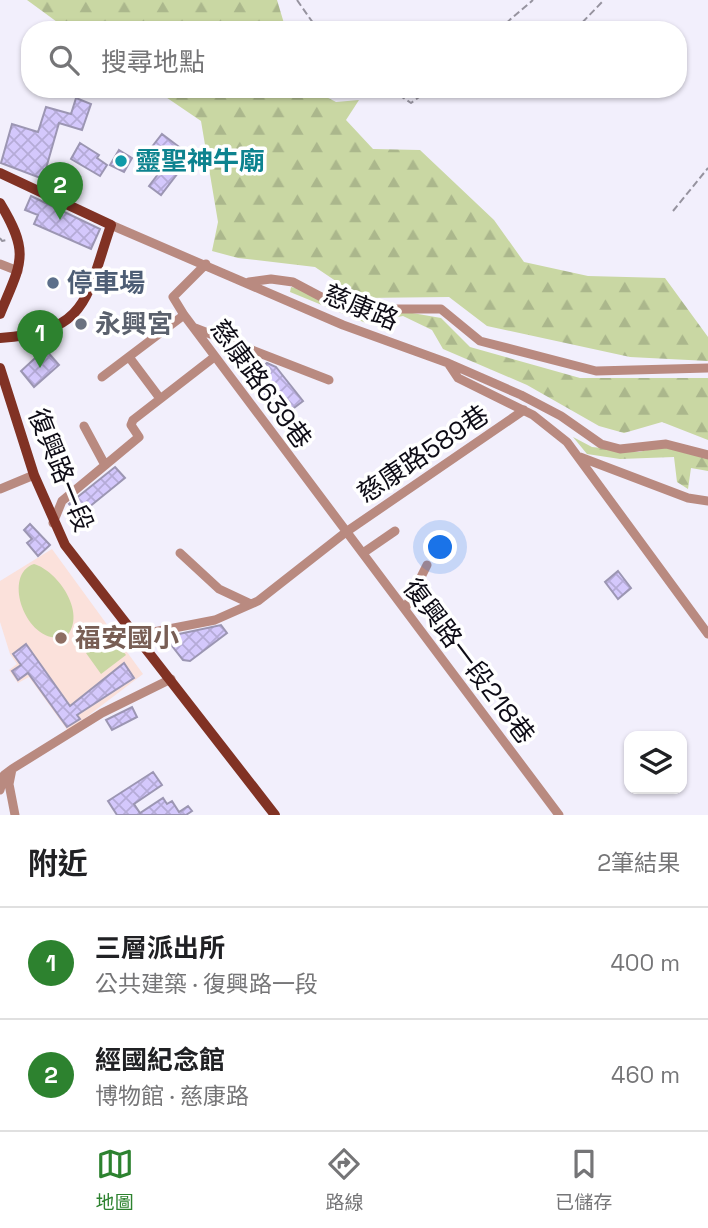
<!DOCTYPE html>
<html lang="zh-TW">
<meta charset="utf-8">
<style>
:root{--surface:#fff;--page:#f2f2f2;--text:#202124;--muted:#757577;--line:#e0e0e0;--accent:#2d822f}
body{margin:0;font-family:"Space Grotesk","Noto Sans TC",sans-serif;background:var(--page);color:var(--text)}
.controls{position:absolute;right:21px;bottom:21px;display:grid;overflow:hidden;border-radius:14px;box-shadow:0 2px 5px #0004}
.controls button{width:63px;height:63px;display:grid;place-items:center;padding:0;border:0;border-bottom:2px solid var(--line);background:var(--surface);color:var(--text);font:35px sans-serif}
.you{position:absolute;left:441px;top:548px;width:24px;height:24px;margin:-18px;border:5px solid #fff;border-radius:50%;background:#1a73e8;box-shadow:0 0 0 10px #1a73e833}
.badge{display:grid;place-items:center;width:46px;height:46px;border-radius:50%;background:var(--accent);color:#fff;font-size:23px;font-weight:700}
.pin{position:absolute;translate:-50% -58px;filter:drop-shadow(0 2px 4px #0008)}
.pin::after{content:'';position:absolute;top:37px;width:24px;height:21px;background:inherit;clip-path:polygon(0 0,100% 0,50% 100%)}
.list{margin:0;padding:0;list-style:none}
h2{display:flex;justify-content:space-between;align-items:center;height:91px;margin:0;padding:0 28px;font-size:30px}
h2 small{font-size:23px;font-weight:400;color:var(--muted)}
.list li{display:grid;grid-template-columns:46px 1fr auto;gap:21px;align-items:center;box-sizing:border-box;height:112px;padding:0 28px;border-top:2px solid var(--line)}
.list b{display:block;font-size:26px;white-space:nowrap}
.list p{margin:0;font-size:23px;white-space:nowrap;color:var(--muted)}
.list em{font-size:23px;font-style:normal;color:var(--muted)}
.icon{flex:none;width:38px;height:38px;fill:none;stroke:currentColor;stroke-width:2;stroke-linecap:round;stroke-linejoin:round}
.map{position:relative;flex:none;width:708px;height:815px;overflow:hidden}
.search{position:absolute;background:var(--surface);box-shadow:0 2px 5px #0004;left:21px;right:21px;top:21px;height:77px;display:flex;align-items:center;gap:18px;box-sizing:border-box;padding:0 24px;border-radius:28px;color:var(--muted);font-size:26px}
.sheet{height:315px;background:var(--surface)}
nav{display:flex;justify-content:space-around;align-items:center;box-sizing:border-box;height:98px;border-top:2px solid var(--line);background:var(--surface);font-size:19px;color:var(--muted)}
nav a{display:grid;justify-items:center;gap:4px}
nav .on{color:var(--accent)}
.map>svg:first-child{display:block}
</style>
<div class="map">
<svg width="708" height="815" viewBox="0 0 708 815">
<defs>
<pattern id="forest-firs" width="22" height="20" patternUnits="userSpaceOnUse" patternTransform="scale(1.75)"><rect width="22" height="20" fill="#c9d7a3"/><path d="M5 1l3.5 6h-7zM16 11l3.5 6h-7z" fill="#abb78c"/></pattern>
<pattern id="building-cross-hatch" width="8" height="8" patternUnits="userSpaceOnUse" patternTransform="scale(1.75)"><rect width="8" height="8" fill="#d4c8fc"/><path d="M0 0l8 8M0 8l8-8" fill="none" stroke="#b5abd7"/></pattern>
</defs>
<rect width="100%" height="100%" fill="#f2effc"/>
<path fill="#fbe1db" d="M52,549l91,125 -75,57 -39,-54 -11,6 -9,-13 8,-6 -7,-10 -10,-32v-41z"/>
<path fill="#c9d7a3" d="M34,564c24,7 53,49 33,72 -39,14 -67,-61 -33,-72z
M111,635l15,20 -25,19 -15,-21z"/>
<path fill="url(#forest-firs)" d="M27,0h250l9,30h-218z
M154,89h157l25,13 23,-2 -13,20 27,29 47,1 74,70 30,42 64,14 77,2 43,59v24l-78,-4 -143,-31 -38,-29 -88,1 -46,-31 -77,-9 -26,-7 6,-29 -17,-101z
M291,287l10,2 29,16 23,6h48l40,7 29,29 110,31h128v62l-46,-18 -38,11 -25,-7 -72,-41 -84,-36 -11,-19 -29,-14 -37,7 -76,-31z
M573,437l19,10 47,5 25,-6 44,13v12l-17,-3 -3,21 -11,-7 -3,-25 -54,2 -33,-5z"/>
<path fill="url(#building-cross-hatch)" stroke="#9c96b3" stroke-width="2" d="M76,98l15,6 -9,26 -23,-7 -16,56 -42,-16 11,-39 26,8 8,-25 25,7z
M162,134l29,22 -30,39 -12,-9 19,-25 -17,-13z
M80,143l19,12 -2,3 10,7 -7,11 -29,-17z
M119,150l13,8 -8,14 -14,-7z
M31,196l69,33 -9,20 -57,-25 4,-9 -13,-5z
M45,349l14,16 -25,22 -13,-16z
M235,351l9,3 13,17 10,-8 9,4 27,34 -25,19 -50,-64z
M115,467l10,11 -47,38 -9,-12z
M30,524l20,21 -12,11 -11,-13 5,-4 -8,-9z
M618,571l13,17 -13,11 -13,-17z
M221,625l6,8 -37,28 -7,-1 -18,-23z
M26,644l44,62 54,-43 10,15 -57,37 3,4 -13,8 -39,-54 -10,7 -6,-9 9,-6 -8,-11z
M132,707l5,10 -25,13 -6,-10z
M153,772l9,13 -28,19 6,9 23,-15 4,6 5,-3 7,11 9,-6 4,5 -6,4h-69l-9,-14z"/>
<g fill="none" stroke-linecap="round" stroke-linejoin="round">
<path stroke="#96939f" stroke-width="2" stroke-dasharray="7 3.5" stroke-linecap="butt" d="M297,0l21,30
M498,30l35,-30
M575,30l29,-30
M390,89l21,14 19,-14
M459,92l5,-3
M673,211l35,-43
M0,238l2,3 5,-1"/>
<path stroke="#b98a80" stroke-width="9" d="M111,225l232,100 105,38 73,32 40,21 40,28 19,5 46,-5 42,11
M0,264l18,7
M206,264l-33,33 11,18 375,500
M249,282l22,-3 22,3 34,18 39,9h75l39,32 116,30 112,-3
M195,328l134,52
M129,357l30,40
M448,363l10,15 75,37 34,27 141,192
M102,377l82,-62
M84,426l21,39
M580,457l108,41 20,3
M0,489l34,-14
M53,523l9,-22 77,-64 -8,-12 2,-5 80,-62
M180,553l39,36 32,15
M363,553l32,-22
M405,609l22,-44
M138,635l77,-15 43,-19 88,-69 178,-122
M0,790l4,-15 8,-6
M15,815l-6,-31 3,-15 90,-56 69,-34"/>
<path stroke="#813224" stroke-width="10" d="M0,173l111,52c-25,73 -22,107 -111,113
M0,203c31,51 21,60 0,111
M0,368l34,107 31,70 210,270"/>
</g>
<circle fill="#0f9aa8" stroke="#fff" stroke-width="2.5" cx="121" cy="161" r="7"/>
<circle fill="#5c6f8a" stroke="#fff" stroke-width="2.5" cx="53" cy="283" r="7"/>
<circle fill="#6b7280" stroke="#fff" stroke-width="2.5" cx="81" cy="324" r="7"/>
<circle fill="#8d6e63" stroke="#fff" stroke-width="2.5" cx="61" cy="638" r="7"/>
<g text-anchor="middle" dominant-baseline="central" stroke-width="7" stroke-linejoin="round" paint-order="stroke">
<g font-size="26" font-weight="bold" fill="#0d838f" stroke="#fff" text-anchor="start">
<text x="135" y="161">靈聖神牛廟</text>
</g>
<g font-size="26" font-weight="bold" fill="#4e5e75" stroke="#fff" text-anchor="start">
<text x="67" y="283">停車場</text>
</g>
<g font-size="26" fill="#0e0c16" stroke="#fff">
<text transform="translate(361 307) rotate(22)">慈康路</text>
<text transform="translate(261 384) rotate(54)">慈康路639巷</text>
<text transform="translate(423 454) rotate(-34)">慈康路589巷</text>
<text transform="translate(61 470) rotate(68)">復興路一段</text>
<text transform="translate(469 661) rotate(53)">復興路一段218巷</text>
</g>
<g font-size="26" font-weight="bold" fill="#5b616d" stroke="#fff" text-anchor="start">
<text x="95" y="324">永興宮</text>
</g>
<g font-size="26" font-weight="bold" fill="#785e54" stroke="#fff" text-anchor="start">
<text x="75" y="638">福安國小</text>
</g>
</g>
</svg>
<div class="controls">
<button><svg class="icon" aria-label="layers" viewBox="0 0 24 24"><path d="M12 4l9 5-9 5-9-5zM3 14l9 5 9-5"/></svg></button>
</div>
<div class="you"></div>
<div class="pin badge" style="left:40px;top:368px">1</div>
<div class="pin badge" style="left:60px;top:220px">2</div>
<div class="search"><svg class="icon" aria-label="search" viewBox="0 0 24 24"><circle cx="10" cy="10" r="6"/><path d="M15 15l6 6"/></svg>搜尋地點</div>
</div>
<section class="sheet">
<h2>附近<small>2筆結果</small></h2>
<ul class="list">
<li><span class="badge">1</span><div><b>三層派出所</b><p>公共建築 · 復興路一段</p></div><em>400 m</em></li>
<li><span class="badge">2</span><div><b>經國紀念館</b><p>博物館 · 慈康路</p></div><em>460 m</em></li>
</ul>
</section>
<nav>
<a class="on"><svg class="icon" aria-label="map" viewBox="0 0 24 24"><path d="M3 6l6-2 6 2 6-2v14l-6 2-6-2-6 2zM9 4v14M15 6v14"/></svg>地圖</a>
<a><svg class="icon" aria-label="directions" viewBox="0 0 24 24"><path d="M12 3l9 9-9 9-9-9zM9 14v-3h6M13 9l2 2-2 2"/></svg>路線</a>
<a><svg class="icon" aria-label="saved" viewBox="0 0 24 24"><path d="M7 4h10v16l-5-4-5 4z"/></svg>已儲存</a>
</nav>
